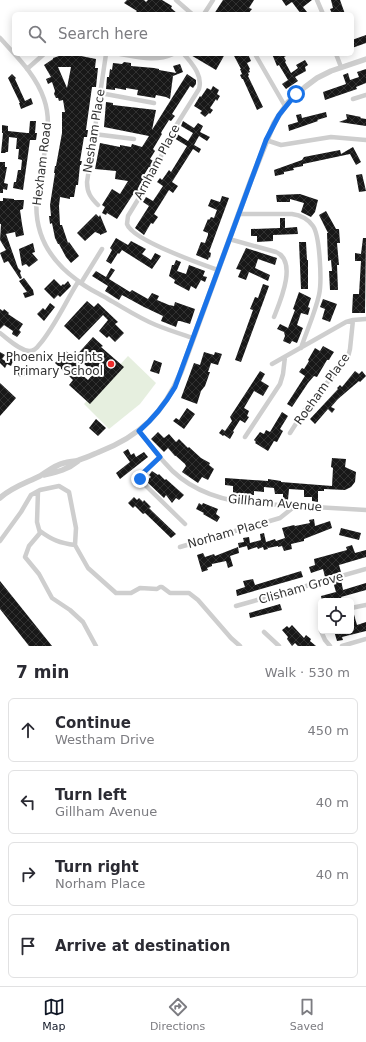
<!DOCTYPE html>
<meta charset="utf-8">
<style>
:root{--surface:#fff;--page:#f7f7f7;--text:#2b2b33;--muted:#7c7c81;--line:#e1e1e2;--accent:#111827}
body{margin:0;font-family:"DejaVu Sans",sans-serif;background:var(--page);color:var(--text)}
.controls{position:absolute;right:12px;bottom:12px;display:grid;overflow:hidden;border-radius:6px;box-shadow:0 2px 10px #0003}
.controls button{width:36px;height:36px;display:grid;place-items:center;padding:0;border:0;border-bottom:1px solid var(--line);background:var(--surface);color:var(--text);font:20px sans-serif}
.stop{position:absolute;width:12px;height:12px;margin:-9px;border:3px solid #1a73e8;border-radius:50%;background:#fff}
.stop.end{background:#1a73e8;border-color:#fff;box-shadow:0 1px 4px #0008}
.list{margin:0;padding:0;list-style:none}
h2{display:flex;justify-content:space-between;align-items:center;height:52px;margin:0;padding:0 16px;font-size:17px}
h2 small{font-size:13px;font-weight:400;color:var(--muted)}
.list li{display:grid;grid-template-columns:26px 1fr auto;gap:12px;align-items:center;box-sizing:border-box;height:64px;margin:0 8px 8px;padding:0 8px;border:1px solid var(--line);border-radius:6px}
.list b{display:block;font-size:15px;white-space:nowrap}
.list p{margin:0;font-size:13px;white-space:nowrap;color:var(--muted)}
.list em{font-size:13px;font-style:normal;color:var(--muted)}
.icon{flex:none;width:22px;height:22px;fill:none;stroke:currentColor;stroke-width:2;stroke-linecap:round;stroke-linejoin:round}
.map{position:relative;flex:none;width:366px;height:646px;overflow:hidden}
.search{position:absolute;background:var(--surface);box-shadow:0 2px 10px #0003;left:12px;right:12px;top:12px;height:44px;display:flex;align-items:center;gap:10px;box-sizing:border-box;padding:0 14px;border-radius:6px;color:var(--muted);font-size:15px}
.sheet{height:340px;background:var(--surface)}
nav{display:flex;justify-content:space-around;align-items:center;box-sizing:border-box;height:56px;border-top:1px solid var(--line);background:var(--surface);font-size:11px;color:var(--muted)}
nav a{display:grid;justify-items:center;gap:2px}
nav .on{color:var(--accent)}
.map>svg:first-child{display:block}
</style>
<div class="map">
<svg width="366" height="646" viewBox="0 0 366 646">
<defs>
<pattern id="building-cross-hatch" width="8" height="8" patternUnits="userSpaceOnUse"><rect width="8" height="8" fill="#181818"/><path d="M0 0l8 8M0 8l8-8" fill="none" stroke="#313131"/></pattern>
</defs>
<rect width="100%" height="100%" fill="#fff"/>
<path fill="#e6efdf" d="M128,356l28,27 -16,21 -31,25 -25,-25z"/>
<path fill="url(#building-cross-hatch)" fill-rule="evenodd" d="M127,0h17l2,2 2,-2h14l10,6 -1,2 7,6h-44l3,-3 -13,-8z
M223,0h31l-5,8 3,1 -4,5h-34z
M282,0h30l-9,7 4,5 -2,2h-4l-9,-12 -6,4z
M331,0h9l5,14h-13l-2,-5 3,-1z
M366,35v8l-14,5v-8z
M59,54h21l1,2 15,3 -1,9h3l-2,19h-4l-6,43h2l-1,7h-3l-4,24h2l-1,4h-1l-2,20h-2l-2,12h-4v2l-10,-2 -1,9 1,19h2l6,18 1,-1 10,14 -8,7 -5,-6 -7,-13h-1l-3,-6 -3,-15 -2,1 -1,-8h2l-1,-11 5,-32h-1l1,-7h1l6,-33v-21h3l-2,-12 -4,1 -1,-3h-2l-2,-4 1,-3 -3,-9 -4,2 -2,-5 5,-2 -7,-12 9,-6v-1l6,-2zM58,67h13l-4,21z
M189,54h36l-9,16z
M233,54h15l3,7 -4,2 3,6 -1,1 1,2 -2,1 1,2 -1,1 15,31 -6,3 -14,-31h-1l-2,-4 2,-1 -2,-5h1z
M272,54h18l-6,3 2,4 -1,1 6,11 7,-5 -2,-3 9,-5 3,5 -3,2 1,4 -11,6 3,4 -12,8 -4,-5 6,-4 -9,-15 -2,1z
M124,62l7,1v3l23,2 5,1v1l17,3 -3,-7 7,-2 3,8 -10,4 -3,23 -4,-2 -10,-2 -1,3 -18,-3 1,-5 -12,-2v2l-11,-2v2l-9,-1 1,-12h2l1,-8 2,1 1,-7 9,1z
M366,69v14l-10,4 1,2 -32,11 -2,-8 23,-8 -3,-9 5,-2 2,7 9,-3 -2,-5z
M12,74l4,4 -1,1 10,22 6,-3 2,6 -12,5 -2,-6h1l-12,-25z
M187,74l9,6v4l-3,4 -3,-2 -18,28 3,2 -4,5 -2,-1 -7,11 -1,2 1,1 -9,15 2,2 -5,8 5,3 -2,6 -4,-1 -7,11 3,2 -3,6 -6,8 -2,-1 -17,26 -10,-6 -1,2 -4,-2 3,-6 -3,-2 10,-16 8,5 8,-13 -13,-2 1,-8 -21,-2 5,-26 20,4v-2l11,2 1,-3 10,3 7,-11 -45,-9 2,-25 7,1v2l43,5 -4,20z
M213,86l6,4 -2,4 3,2 -3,5 -1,-2 -6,9 3,2 -3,4 -1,-1 -4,4 -5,-4 2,-2 -8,-5 6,-10 1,1 6,-9 4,2z
M326,112l1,5 -10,3 1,1 -29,10 -1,-6 10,-3 -2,-7 5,-1 1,4z
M346,114l15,3 -1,1 6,1v7l-27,-4 8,-3z
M30,121h6l-1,12h2l-1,7h-6l-7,50 -10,-2 1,-6h2l2,-12h3l1,-10 -4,-1 1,-10h-3l1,-11 -8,-1 -1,15h-2l-1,1h-4l2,-20h-1v-8l6,1v5l19,2h2z
M183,121l11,7 4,-5 5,3 -3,6 10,5 -3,4 -8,-5 -5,9 7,4 -2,4 -6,-4 -21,33 6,4 -5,7 -4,-3 -15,24 4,3 -5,7 -2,-1 -7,12 -9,-7 14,-22 -6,-4 3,-5 7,4 10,-15 -6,-4 3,-4 2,2 7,-10 2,2 16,-26 -13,-8 3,-4 11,7 5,-8 -12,-7z
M353,147l8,15 -5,3 -6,-11 -47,10v2l-10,2 1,2 -10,2v2l-9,2 -1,-6 28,-10 2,-3 36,-7 1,4z
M0,162h5v5h2l-3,16 4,1 -1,6 -4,-1v4h-3z
M362,174l4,17 -7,1 -3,-17z
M300,194l18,6 -3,12 -4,5 -10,-5 3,-9 -14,-4v3h-13l-1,-7z
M222,196l7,2 -20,54 2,1 -1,5 -1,-1 -1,3 -12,-5 5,-13 4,1 3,-8v-2l-5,-2 5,-12 1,1 2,-3 3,1 3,-8 -9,-4 3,-7 9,3z
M3,198l11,1v1h10l-1,9 -3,1 2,14 2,11 -8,2 -1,-5 -9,2 12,34 3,3 -1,2 2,5 -2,1 -12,-18 -4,2 -4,-10 6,-3 -6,-10 1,-16h-1v-23h3z
M326,211l10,18h3l1,14h-3l2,22h-2l1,25h-8l-1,-19h3l-1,-11 -3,1 -1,-28h1l-9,-18z
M96,214l3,3 1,-2 7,17 -7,3v-1l-5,-2 -10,9 -8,-8z
M280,218h5v10l12,-1 1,7 -25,1v6l-16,1v-6h-6v-7l29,-1z
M116,238l12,7 3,-4 15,8 -4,5 9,6 4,-7 6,3 -9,13 -30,-19 -3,4 -1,-1 -7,11 -5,-3 6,-11 -2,-2z
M363,238h3l-1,75h-13l1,-19h6l2,-33h-6v-8l6,1z
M299,242h7l1,18h1v29h-7z
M33,243l2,9 -3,1 6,7 -9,7 -3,-3 -4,2 -3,-17z
M246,248l31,10 -2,7 -17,-6 -3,9 15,7 -2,6 -19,-9 -3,8 -8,-3 3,-7 -5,-1z
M176,260l5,2 -4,9 9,3 3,-9 16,6 -2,5 4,1 -2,5 -4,-2 -5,9 -5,-3 -2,5 -15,-8 1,-3 -6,-4 3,-11h2z
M111,268l4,2 -6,9 21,13 2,-2 16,9 4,-6 7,3 -2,4 12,5 5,1 1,-4 20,7 -5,15 -10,-3h-2l-2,6 -15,-6 2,-5 -19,-9 -22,-12 -3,5 -14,-9 3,-5 -16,-10 4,-5 10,6z
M24,278l9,12 1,5 -9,3 -2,-5 4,-1 -8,-11z
M54,279l7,7 2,-2 1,1 4,-4 3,5 -11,11 -2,-2 -4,4 -10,-10z
M263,284l6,2 -28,76 -6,-2 18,-50 -3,-1 5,-12 3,1z
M299,292l12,6 -3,9 2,1 -2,7 -7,-2 -4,12 6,3 -6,15 -5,-2 -2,3 -7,-3 2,-5 -1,-4 -7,-3 3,-5 8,4 7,-18 -2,-1z
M323,299l14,5 -7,18 -8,-3 3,-10 -5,-2z
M87,301l7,6 4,-4 20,19 -3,2 9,9 -9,9 -6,-6 -2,2 -8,-7 9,-11 -5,-5 -24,25 -15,-14z
M50,303l5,4 -11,14 -7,-7 6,-6 2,2z
M0,309l3,2 1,-2 5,4 -1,1 15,10 -4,6 2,2 -4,5 -5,-3 1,-3 -9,-6 -4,4z
M93,337l10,9 -2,1 23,20 -34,37 -21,-19 4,-5 -18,-17 11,-12 8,7zM82,362l12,11 -6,7 -13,-11z
M323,346l11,6 -2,3 -3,5h-2l-10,17 -3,-1 -6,7 -16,24 -5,-3 18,-28 -6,-4 3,-4 2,1 5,-8 -1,-1 7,-12 5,3z
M0,352l5,3 -3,4 5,3 4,-5 3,2 -3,7 -4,-2 -2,4 -5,-5z
M204,352l10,3 1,-3 7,2 -4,11 -7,-2 -3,9h2l-5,14 -4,5 -4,13 -16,-6 13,-35 6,2z
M154,360l8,3 -3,11 -9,-3z
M29,366l3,6 -11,5 -2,-1 -2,-5z
M260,371l5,3 -4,7 8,5 -6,10 -9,-5 -10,17 5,3 -2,5 2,1 -4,6 -5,-3 -7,11 1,1 -4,7 -6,-4 -1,1 -4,-3 3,-4 3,2 7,-10 -2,-4z
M355,371l4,3 3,-3 4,5 -6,6 -1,-1 -21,18 -7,8 4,2 -3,4 -4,-4 -13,15 -5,-5 28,-30 -1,-1 3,-3 2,2z
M0,383l16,15 -16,18z
M187,408l8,6 -11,15 -11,-8 3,-3 3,2z
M282,412l6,4 -8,13 3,2 -6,11 -3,-1 -6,10 -13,-8 1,-1 -2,-2 6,-8 4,2 2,-4 4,2z
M96,419l10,9 -8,8 -9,-8z
M158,432l6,6 5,-4 7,8 3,-3 9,9 1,-1 12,11 9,5 -1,2 5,4 -6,11 -6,-3 -4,6 -16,-11 4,-6 -1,-2 -9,-8h-1l-7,-8 -4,4 -13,-13z
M128,449l3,6 3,-2 2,4 8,-5 4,5 -28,22 -4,-6 14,-11 -7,-10z
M332,458l14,1 -1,8 11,5 -1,10 -4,5 -6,3 -21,-1v2h-6v11l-6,-1v-4h-8v-7l-15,-1 -1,11h-5v-6h-8l-1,-6 -10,-1v5l-10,-1v4l-13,-1v2l-8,-2v-8l-8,-1v-7l43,3v-2l13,2v1l51,4 1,-18 -2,-1z
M152,471l6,4 1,-1 6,6 1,-1 18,16 -5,5 -3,-2 -4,5 -6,-8 -2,3 -18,-17 5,-4 -2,-2z
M134,497l3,3 2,-2 4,4 1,-2 7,7 -2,1 4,4 23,22 -5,4 -26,-25 -2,1 -8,-8 -2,2 -5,-5z
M199,503l3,2 1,-2 15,6 -2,5 4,3 -3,5 -14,-8 1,-1 -8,-4z
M314,519l1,7 15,-5 2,7 -28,11v2l-13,3 1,5 -8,2 -2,-5 -4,1v-1l-10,2 -1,-2 1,3 -4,1 -1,-3 -5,2 -1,-2 -9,3 -1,-4 -8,2 -1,-5 6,-1 -1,-4 6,-1 1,6 11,-3 -1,-6 4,-1 2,9 9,-3 1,2 9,-3 -3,-10 12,-3 1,1 15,-3 -1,-3z
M341,528l20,5 -2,7 -20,-5z
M352,545l3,8 11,-3v7l-27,8 2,7 -16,5 -2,-8 -12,4 -2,-6 6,-2 -1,-6 33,-9 -1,-3z
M238,547l1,6 -9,3 3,10 -5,2 -2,-7 -14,3v2l-5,2 1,2 -6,2 -5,-17 6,-2 2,4 9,-3 1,2z
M301,571l2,6 -66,19 -1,-6 9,-3 -2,-6 10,-2 2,6z
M341,580l2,10 23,-7v7l-25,7 1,2 -6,2h-14l-1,-5 15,-4 -3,-10z
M0,581l52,65h-23l-29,-37z
M280,604l2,6 -32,8 -1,-5z
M353,611l4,14 9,-3v9l-24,6 1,3 -6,1 -3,-10h17v-19z
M292,625l12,13 2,-3 5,4 -1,2 6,5h-18l-3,-3 -3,3 -5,-7 1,-2 -6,-7 5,-4 2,2z"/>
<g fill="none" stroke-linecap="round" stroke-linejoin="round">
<path stroke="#cecece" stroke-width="4.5" d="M176,0l16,14
M317,0l6,14
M204,14l9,-14
M0,38c17,19 36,37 44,61 11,31 -4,64 -7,96 -4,36 11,64 40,85 9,8 21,13 31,19 16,9 31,19 48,26 12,5 25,9 37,13
M120,54c18,3 36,8 53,0
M184,54c8,10 19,21 15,35l-25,40 -10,19 -8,22 -28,46 -1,8c5,16 74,40 91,46
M255,54l30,52
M336,54l5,13
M27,69l17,-15
M100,93l54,10
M353,99l13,-4
M94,134l40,5
M266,140l15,5 50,-8 35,3
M98,205c-7,-7 -11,-12 -11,-23l19,-128
M238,214h54c8,1 16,5 21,12 7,10 9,56 6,69 -4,18 -12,35 -18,53
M229,239l47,13c22,9 4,50 -2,65
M81,283l21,-34
M0,333c8,6 19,17 29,18 4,0 8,-3 10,-6 15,-17 27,-44 39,-63
M272,364l74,-42 7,-2 13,-1
M139,431c9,11 17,22 26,32 21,25 51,36 82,40l119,7
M290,433l14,-22 44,-54 2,-8 3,-29
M245,437l35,-53 3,-10 2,-17
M160,457l-19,18 -1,5 45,44
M38,491l-1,31 3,11 -11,13 -4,11 14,17 13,24 18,12 13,12 13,24
M40,531c12,9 20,12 35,14
M0,541l21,-29 10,-17 9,-5 19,-4 10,6 7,36 -1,17 13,23 28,25h15l9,-5 17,1 3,-2h2l8,6h19l9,7 33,38 9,8
M180,547l100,-29 15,-12
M236,606l130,-37
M351,608l15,-3
M321,622v8
M321,631l4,9 5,6
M264,632l15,14
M342,646l24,-7"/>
<path stroke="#cecece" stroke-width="5.5" d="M44,475c13,-3 23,-5 34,-14
M0,498c12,-11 26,-15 40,-22 8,-5 15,-11 24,-13 5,-2 10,-1 15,-3 7,-2 13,-5 20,-8 41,-16 65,-39 82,-80l70,-192 23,-57 14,-21 17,-15 12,-9 14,-7 35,-12"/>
</g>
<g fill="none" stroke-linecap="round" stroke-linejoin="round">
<path stroke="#1a73e8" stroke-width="5" d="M140,479l1,-4 19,-18 -21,-26c15,-13 26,-27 36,-44l91,-247 13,-25 17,-21"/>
</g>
<circle fill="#ef2e2d" stroke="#fff" stroke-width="1.5" cx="111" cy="364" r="4"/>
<g text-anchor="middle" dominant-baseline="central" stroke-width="4" stroke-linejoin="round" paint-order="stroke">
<g font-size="12" fill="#313131" stroke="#fff">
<text transform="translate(94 131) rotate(-81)">Nesham Place</text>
<text transform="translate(157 162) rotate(-62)">Arnham Place</text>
<text transform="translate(42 164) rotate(-83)">Hexham Road</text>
<text transform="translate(322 389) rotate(-54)">Roeham Place</text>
<text transform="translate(275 503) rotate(5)">Gillham Avenue</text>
<text transform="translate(228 533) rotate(-16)">Norham Place</text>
<text transform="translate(301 588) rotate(-16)">Clisham Grove</text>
</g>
<g font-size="12" fill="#313131" stroke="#fff" text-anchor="end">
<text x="103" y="357">Phoenix Heights<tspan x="103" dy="14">Primary School</tspan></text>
</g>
</g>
</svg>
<div class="controls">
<button><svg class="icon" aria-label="locate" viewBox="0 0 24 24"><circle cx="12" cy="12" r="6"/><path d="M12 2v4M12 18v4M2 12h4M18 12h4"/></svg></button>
</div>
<div class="stop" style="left:296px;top:94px"></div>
<div class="stop end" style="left:140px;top:479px"></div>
<div class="search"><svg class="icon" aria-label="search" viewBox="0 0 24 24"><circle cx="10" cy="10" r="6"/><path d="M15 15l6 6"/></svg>Search here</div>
</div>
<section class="sheet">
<h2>7 min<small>Walk · 530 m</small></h2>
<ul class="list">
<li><svg class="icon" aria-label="ahead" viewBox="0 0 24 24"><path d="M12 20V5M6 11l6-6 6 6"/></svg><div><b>Continue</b><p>Westham Drive</p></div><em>450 m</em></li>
<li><svg class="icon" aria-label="left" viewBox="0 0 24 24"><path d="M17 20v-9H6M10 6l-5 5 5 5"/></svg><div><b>Turn left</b><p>Gillham Avenue</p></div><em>40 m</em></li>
<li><svg class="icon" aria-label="right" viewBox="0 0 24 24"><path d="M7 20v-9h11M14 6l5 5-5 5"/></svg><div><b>Turn right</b><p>Norham Place</p></div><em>40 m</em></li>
<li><svg class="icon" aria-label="arrive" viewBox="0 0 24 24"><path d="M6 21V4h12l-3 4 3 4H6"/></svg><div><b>Arrive at destination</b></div></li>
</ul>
</section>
<nav>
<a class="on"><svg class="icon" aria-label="map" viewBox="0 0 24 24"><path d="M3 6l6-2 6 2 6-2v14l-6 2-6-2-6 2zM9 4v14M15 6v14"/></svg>Map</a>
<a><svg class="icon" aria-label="directions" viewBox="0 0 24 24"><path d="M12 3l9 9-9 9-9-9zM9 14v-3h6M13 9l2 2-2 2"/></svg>Directions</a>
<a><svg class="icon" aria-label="saved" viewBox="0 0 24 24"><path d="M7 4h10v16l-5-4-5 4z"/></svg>Saved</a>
</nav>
